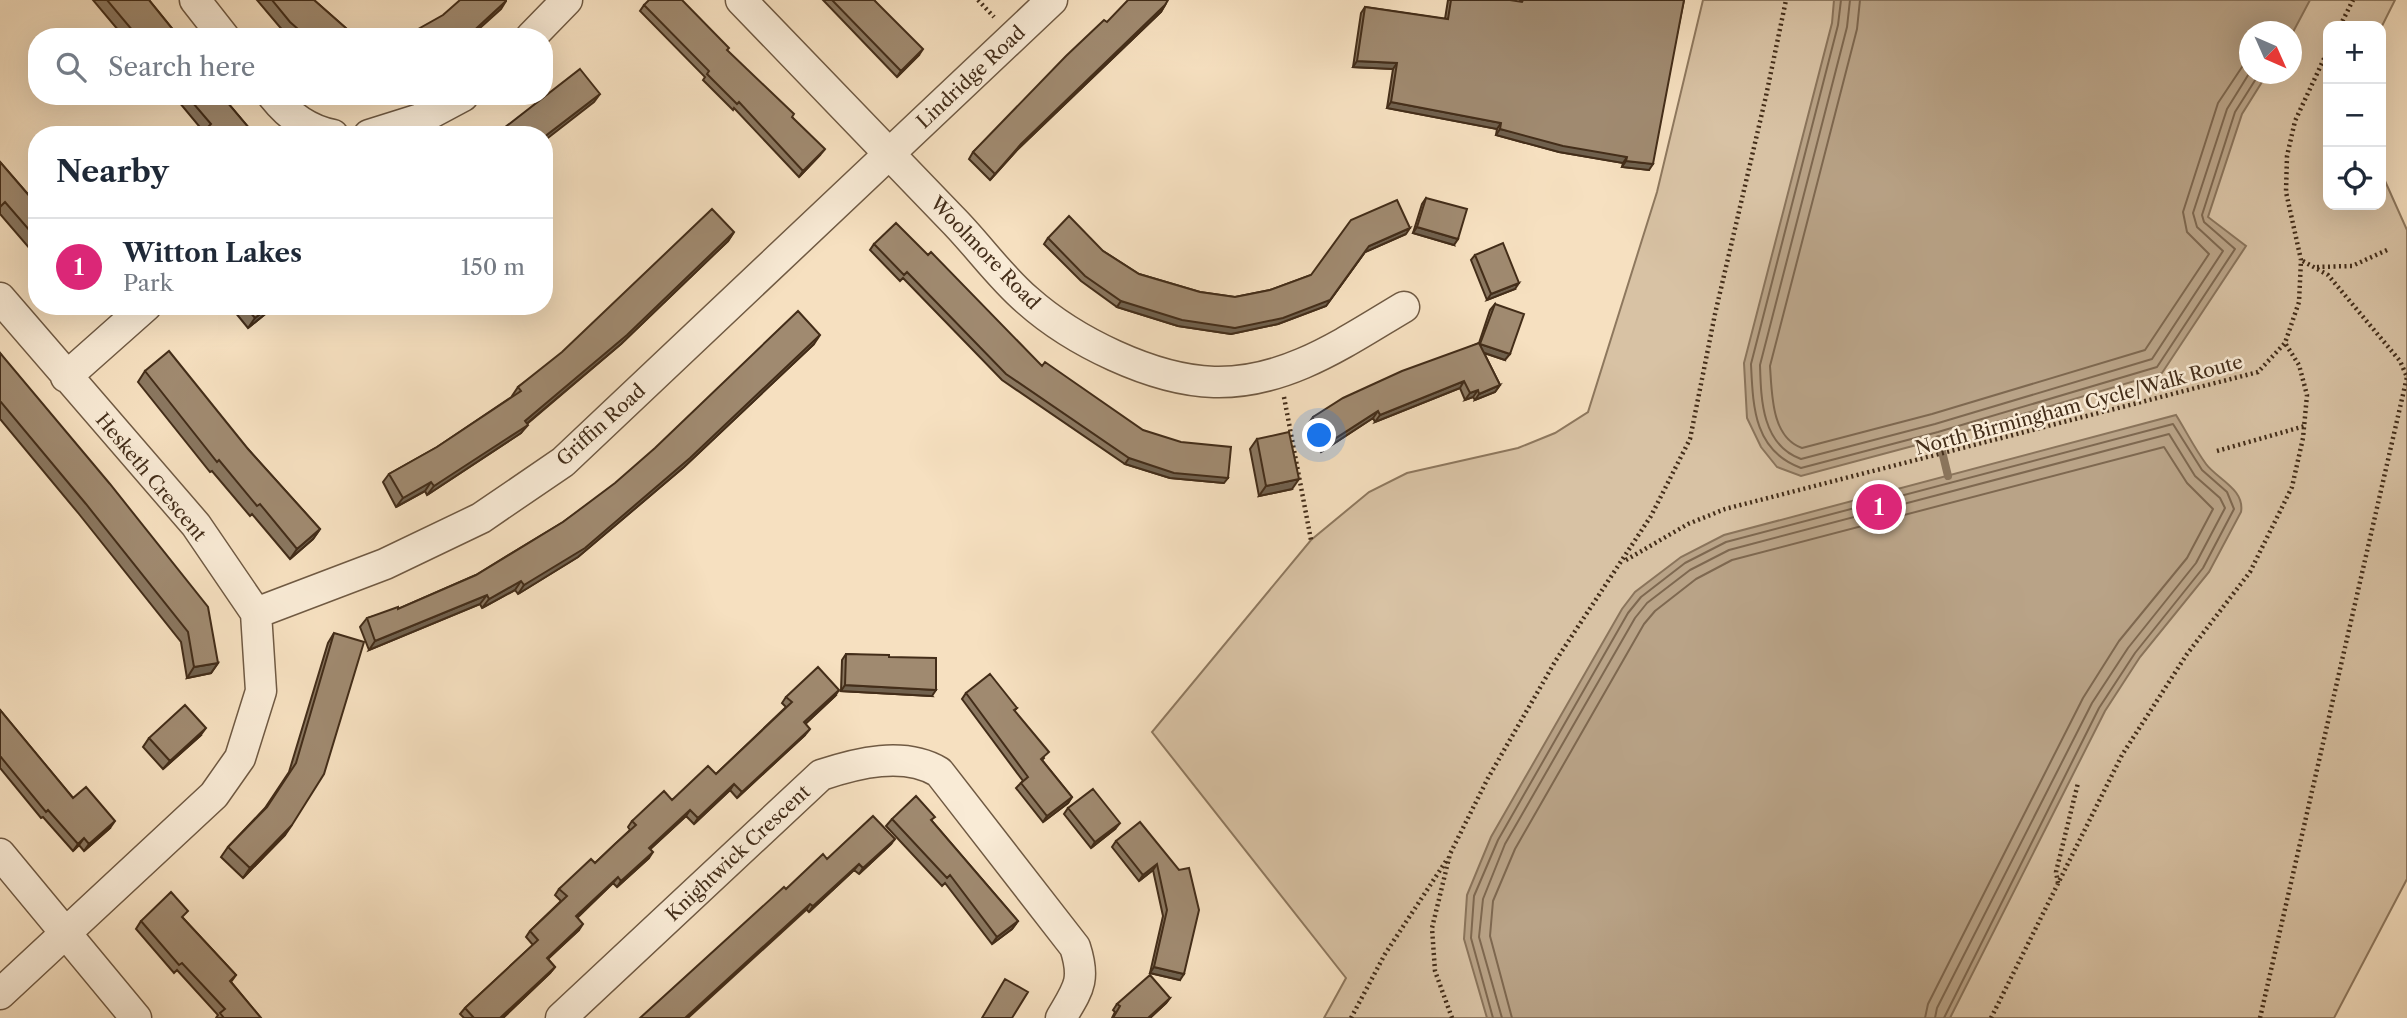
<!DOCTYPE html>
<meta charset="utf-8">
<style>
:root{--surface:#fff;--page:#f2f2f3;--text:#1f2937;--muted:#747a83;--line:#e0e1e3;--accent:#db2777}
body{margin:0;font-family:"Libre Caslon Text",serif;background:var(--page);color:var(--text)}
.controls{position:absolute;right:21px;top:21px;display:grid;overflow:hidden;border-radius:14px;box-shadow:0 7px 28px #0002}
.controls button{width:63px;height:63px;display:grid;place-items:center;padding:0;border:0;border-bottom:2px solid var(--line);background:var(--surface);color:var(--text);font:35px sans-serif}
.compass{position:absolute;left:2239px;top:21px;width:63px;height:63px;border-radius:50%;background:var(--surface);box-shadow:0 7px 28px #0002;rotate:135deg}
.you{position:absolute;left:1320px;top:436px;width:24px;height:24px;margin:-18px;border:5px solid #fff;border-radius:50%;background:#1a73e8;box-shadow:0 0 0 10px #1a73e833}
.badge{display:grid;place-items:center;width:46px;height:46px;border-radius:50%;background:var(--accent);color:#fff;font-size:23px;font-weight:700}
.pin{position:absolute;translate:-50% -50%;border:4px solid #fff;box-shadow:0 2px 7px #0006}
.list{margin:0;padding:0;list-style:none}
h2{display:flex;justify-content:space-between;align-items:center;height:91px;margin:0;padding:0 28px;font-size:30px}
h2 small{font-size:23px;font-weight:400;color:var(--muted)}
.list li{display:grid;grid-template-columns:46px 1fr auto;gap:21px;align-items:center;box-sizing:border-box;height:98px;padding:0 28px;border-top:2px solid var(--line)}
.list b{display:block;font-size:26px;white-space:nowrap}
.list p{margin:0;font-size:23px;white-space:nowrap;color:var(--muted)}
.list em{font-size:23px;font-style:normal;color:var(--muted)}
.icon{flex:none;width:38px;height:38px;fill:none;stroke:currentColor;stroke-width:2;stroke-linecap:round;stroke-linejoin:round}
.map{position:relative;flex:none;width:2407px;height:1018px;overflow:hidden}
.search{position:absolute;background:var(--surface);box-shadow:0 7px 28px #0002;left:28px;top:28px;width:525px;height:77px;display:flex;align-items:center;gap:18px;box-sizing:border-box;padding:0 24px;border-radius:28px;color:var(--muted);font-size:26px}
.panel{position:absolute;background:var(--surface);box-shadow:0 7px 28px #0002;left:28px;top:126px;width:525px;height:189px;border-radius:28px}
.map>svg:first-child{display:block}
</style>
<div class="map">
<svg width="2407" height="1018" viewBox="0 0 2407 1018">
<rect width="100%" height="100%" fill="#f6e0c0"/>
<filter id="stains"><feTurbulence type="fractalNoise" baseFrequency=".00286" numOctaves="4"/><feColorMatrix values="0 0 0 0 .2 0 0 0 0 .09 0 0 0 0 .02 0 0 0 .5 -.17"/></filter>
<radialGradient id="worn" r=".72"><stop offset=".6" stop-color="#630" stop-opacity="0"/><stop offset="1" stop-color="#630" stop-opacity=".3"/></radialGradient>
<path fill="#d8c2a4" stroke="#8e785e" stroke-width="2" fill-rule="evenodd" d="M1703,0h692l-14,28 -53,-2v179h53v-33l26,58v649l-73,139h-1010l22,-40 -194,-246 159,-192 58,-48 38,-19 111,-25 37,-15 33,-21 69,-220zM2250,32h42v42h-42z"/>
<path fill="#b9a387" stroke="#8a745b" stroke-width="2" d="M1834,0h476l-18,34 -42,-2v42h17l-25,40 -34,103 38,29 -84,127 -223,66 -138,37 -24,-9 -16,-20 -14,-29 -3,-55 88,-340z
M2176,415c10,16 19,34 30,49 11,15 39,25 35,48l-32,60 -69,85 -35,54 -155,307h-463l-23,-79 3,-44 24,-58 131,-228 13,-17 46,-35 43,-22z"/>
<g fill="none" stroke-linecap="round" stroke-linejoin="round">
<path stroke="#7e6850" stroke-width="2" d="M1841,0l-3,25 -87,339c2,43 3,87 50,104l137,-36 219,-65 78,-118 -31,-27 -2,-7 33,-103 24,-38
M1850,0l-3,27 -87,338c1,35 2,80 41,94l134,-35 217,-65 71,-108 -26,-24 -4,-14 34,-104 23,-37
M1860,0l-3,29 -87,337c2,27 1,71 32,82l130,-34 213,-64 64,-96 -22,-22 -4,-20 35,-109 32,-48
M1493,1018l-22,-80 3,-42 24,-56 130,-227 13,-16 44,-34 41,-21 447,-118 29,46 25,22 7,17 -31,59 -68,85 -36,55 -155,310
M1502,1018l-23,-81 4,-38 22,-55 130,-226 12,-15 43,-33 39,-20 440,-116 26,42 25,22 5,10 -29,55 -68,85 -36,55 -155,305 -2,10
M1512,1018l-22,-82 3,-35 22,-52 129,-225 11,-13 41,-32 36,-19 432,-113 23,36 26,26 -26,49 -68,83 -36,57 -155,306 -3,14"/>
<path stroke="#8a745b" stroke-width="8" d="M1939,439l9,37"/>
<g stroke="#705a43" stroke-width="33">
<path id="minor" d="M195,0l29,37
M741,0c70,73 140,145 210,218 26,26 48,58 76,82 46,41 125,80 187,82 72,2 131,-40 190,-75
M531,37l36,-37
M273,96c15,19 35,34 60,39
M369,135l51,-16 43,-23
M0,298l196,227 60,88 5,78 -21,67 -26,37 -214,199
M66,377l80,-71
M256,613l129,-49 96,-46 82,-56 489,-462
M0,854l136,164
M561,1018l260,-243c36,-12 83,-24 118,-3l136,175c11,34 3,42 -14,71"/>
</g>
<path stroke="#432d19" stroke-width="4.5" stroke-dasharray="2 3.5" stroke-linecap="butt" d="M978,0l16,17
M2340,26l13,-26
M2317,267l35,-1 35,-16
M1284,397l27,143
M2217,451l88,-25
M1626,560l62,-36 37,-15 533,-137 27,-29 14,-41 2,-42 -15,-68 1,-36 8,-35 33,-71
M2058,883l-2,-11 22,-89
M1351,1018l34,-64 63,-96
M1452,1018l-17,-47 -3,-43 18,-74 38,-76 68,-118 95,-144 39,-77 25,-125 51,-218 20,-96
M1991,1018l131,-263 65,-101 63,-82 42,-85 11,-49 4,-43 -8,-30 -14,-22
M2260,1018l147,-641 -7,-16 -72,-86 -27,-15"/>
<use href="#minor" stroke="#f9ebd6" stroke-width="30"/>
</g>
<path fill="#8a7760" stroke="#432d19" stroke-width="2" d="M93,0h56l30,37h-55z
M257,0h57l42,37h-66l-6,-5z
M823,0h51l45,55 -22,22z
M1448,0h63l8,2 1,-2h164l-35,170 -27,-3 1,-4 -64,-11 -63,-17 1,-6 -110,-21 6,-39 -40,-2 8,-54 4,-6 80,12z
M644,5l83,46 65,66 28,38 -21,22 -65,-69 -1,2 -30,-30 2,-3 -65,-66z
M1165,5l-4,7 -144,138 -27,30 -21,-21 4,-7 134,-130z
M174,96h48l33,39h-53l2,-3z
M0,162l32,37 5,-4v62l-37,-43z
M1426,198l28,47 -41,-12 9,-29z
M734,232l-6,9 -107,103 -94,80 -6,9 -94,62 -2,-4 -29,16 -13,-25 6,-8 48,-27 76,-51h-1l6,-9z
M1406,234l-41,18 -39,54 -48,18 -47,10 -53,-8 -61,-19 -36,-26 -37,-37 4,-6 55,13 36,23 61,18 35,5 35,-7 41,-15z
M874,244l168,122 182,117 -54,-5 -45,-14 -123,-84 -99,-102 -3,3 -30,-31z
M1475,255l40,34 -28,11 -16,-40z
M1495,304l10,56 -21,-7 16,32 -5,7 -20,8 -2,-3 -8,3 -5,-12 -85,34 -2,-4 -52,34 -13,-20v-8l5,-7 166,-74 11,-33z
M80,306h9l-5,5z
M230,306h45l-27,22z
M814,344l-130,123 -106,90 -60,37 -3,-4 -33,18 -2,-4 -111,46 -9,-23 7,-9 31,-9 78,-34 87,-53z
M0,353l218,310 -7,10 -24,5 -6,-36 -102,-128 -79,-95z
M145,371l103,78 72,80 -7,10 -23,20 -38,-45 -2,2 -38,-45 -2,1 -72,-90z
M1257,439l35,50 -33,7 -9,-47z
M334,633l-49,202 -42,43 -22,-21 7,-10 37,-39 24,-36 39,-129z
M846,654l43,3 43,39 -91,-5 1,-31z
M966,693l51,15 -3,3 30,47 -2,2 30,37 -4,6 -25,19 -27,-34 7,-7 -61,-82z
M835,696l-30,28v11l-68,63 -7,-8 -36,34 -8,-8 -36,33 -1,9 -32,29 -4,-4 -36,34 2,13 -31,29 7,8 -5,6 -47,45h-39l-4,-4 5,-6 68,-63 -7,-8 4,-6 31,-30 -6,-6 4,-6 36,-26 35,-33 -2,-3 4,-6 40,-21 44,-26 70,-67 -4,-4 4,-6z
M0,710l73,88 37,30 -26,23 -5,-6 -6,6 -30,-34 -2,1 -41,-50z
M200,736l-37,33 -20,-22 6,-9z
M1068,808l47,21 -24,19 -27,-34z
M892,819l40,2 86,100 -6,8 -20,15 -47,-61 -3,3 -56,-60z
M1116,841l63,29 1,110 -30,-7 13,-57 -10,-46 -14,11 -27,-34z
M890,845l-31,29 -5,-4 -45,42 -23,-23 41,-30z
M183,918l53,57 -5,7 30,36h-45l2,-3 -41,-45 -3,3 -38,-44 5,-8z
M1170,998l-4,5 -16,15h-38l3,-6 -2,-2 4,-6z"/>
<path fill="#70614e" stroke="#432d19" stroke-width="2" d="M506,1l-5,8 -31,28h-3z
M1165,5l-4,7 -144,138 -27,30 31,-36z
M923,49l-4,6 -22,22 4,-6z
M1357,61l40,2 -4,6 -40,-2z
M600,94l-6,8 -50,39v-4z
M1391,102l110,21 -4,6 -110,-21z
M1500,129l127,28 -4,6 -64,-11 -63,-17z
M825,149l-5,6 -21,22 4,-6z
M1626,161l27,3 -4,6 -27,-3z
M1417,227l41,12 -4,6 -41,-12z
M1410,228l-4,6 -41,18 -39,54 -48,18 -47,10 -53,-8 -61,-19 4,-6 114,27 134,-82z
M734,232l-6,9 -107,103 -102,86 9,-5 -7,8 -94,62 7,-9 91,-65z
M1519,283l-4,6 -28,11 4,-6z
M270,306h5l-27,22 7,-10z
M820,335l-6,9 -130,123 -106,90 -60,37 6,-9z
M1480,344l30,10 -5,6 -29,-10z
M1464,381l-4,7 -85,34 5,-7z
M1500,385l-5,7 -20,8 4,-6z
M1478,390l-5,7 -8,3 5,-7z
M1378,411l-5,7 -52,34 4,-7z
M1129,458l99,20 -4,5 -54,-5 -45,-14z
M1299,479l-7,10 -33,7 7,-10z
M431,482l-6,9 -29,16 7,-9z
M320,529l-7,10 -23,20 7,-10z
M521,581l-6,9 -33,18 7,-9z
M487,595l-7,9 -111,46 6,-9z
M218,663l-7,10 -24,5 7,-11z
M845,685l91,5 -4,6 -91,-5z
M839,690l-4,6 -35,33 4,-7z
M206,728l-6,8 -37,33 7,-8z
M810,729l-5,6 -68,63 5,-6z
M734,784l-4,6 -36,34 4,-6z
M1072,797l-4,6 -25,19 4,-6z
M690,810l-4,6 -41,38 4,-6z
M115,821l-5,7 -26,23 5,-7z
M1120,823l-5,6 -24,19 4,-6z
M292,825l-7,10 -42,43 7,-10z
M84,838l-5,7 -6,6 5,-7z
M895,839l-5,6 -31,29 4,-6z
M653,852l-4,6 -32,29 4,-6z
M859,864l-5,6 -45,42 4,-6z
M1157,864l-4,6 -14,11 4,-6z
M618,877l-5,6 -41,40 4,-7z
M810,904l-4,6 -118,108h-3z
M1018,921l-6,8 -20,15 5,-7z
M583,924l-4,6 -37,34 5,-6z
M555,967l-5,6 -47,45h-3z
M1154,967l30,7 -4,6 -30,-7z
M1170,998l-4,5 -16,15h-2z"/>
<path fill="#a08a70" stroke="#432d19" stroke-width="2" d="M107,0h42l30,37h-41z
M272,0h42l42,37h-49l-17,-15z
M460,0h46v1l-39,36h-63l39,-22z
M649,0h33l47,48 -2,2 67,64 -2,3 33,32 -22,22 -64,-69 -2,2 -30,-30 2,-3 -65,-66z
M832,0h42l49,49 -22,22z
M1128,0h40l-3,5 -144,139 -26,30 -22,-22 93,-96 38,-36 3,2z
M1451,0h59l12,2 1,-2h161l-31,164 -27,-3 1,-4 -64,-11 -63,-17 1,-6 -110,-21 6,-39 -40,-2 8,-54 83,12z
M580,69l20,25 -56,43v-2h-49z
M187,96h35l33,39h-42l-6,-7 4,-4z
M0,162l32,37 5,-4v44l-32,-37 -5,5z
M1426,198l41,11 -9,30 -41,-12z
M1397,200l13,28 -41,18 -39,54 -47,18 -48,10 -53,-8 -61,-19 -36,-25 -37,-38 21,-22 34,35 36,23 61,18 35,5 35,-7 41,-15 40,-55z
M712,209l22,23 -107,103 -102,86 3,4 -94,61 -3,-4 -28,16 -14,-24 48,-27 84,-56 -3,-4 44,-35z
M896,223l32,32 3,-3 111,114 3,-4 98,68 38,12 50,5 -3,31 -54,-5 -45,-15 -123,-84 -99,-102 -3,3 -30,-31z
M1503,243l16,40 -28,11 -16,-39z
M1495,304l29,10 -14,40 -30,-10z
M245,306h25l-15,12z
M798,311l22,24 -130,123 -105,90 -61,37 -3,-4 -32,18 -2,-4 -112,46 -8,-23 31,-11v2l78,-34 87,-53 52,-39 40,-35z
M1479,343l21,42 -21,9 -1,-4 -8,3 -6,-12 -84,34 -2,-4 -53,34 -12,-20v-8l30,-19 59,-27z
M169,351l79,98 72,80 -23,20 -37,-45 -3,2 -38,-46 -2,2 -72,-91z
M0,353l110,131 98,123 10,56 -24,4 -6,-35 -102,-128 -86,-103z
M1289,432l10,47 -33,7 -9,-47z
M334,633l30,9 -40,132 -32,51 -42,43 -22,-21 39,-40 29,-44z
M846,654l43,1v2l47,1v32l-91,-5z
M818,667l21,23 -35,32 6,7 -68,63 -8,-8 -36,34 -8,-8 -41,38 4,4 -32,29 -3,-4 -42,39 7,8 -36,34 8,9 -55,51h-26l-9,-10 73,-68 -8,-9 37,-35 -8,-7 32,-30 4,4 20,-19 21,-19 -4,-4 32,-30 8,9 36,-34 8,8 76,-72 -6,-5z
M990,674l27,34 -3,2 35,42 -8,7 31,38 -25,19 -26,-33 7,-6 -62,-84z
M185,705l21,23 -36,33 -21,-23z
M0,710l73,88 13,-11 29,34 -26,23 -5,-6 -6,6 -30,-34 -2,2 -46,-56z
M1093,789l27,34 -25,19 -27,-34z
M916,796l19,21 -4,3 87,101 -21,16 -47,-62 -3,3 -55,-59z
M873,816l22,23 -32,29 -4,-4 -46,42 -3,-2 -125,114h-45l144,-131 2,2 37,-35 4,5z
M1140,822l39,48 10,-2 10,42 -15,64 -30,-7 13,-57 -10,-46 -14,11 -27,-34z
M171,892l17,19 -6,6 54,58 -6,6 31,37h-37l-4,-5 5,-4 -43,-46 -3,2 -38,-44z
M1150,975l20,23 -22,20h-35l7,-12 -3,-2z
M1005,979l23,13 -16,26h-30z"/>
<g text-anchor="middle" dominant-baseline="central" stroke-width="5" stroke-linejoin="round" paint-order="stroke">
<g font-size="19" fill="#432d19" stroke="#f9ebd6">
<text transform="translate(971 77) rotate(-43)">Lindridge Road</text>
<text transform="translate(985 253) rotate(46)">Woolmore Road</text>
<text transform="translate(2079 405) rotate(-15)">North Birmingham Cycle/Walk Route</text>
<text transform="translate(601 425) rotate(-42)">Griffin Road</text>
<text transform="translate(151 477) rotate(50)">Hesketh Crescent</text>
<text transform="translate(738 853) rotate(-43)">Knightwick Crescent</text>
</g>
</g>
<rect width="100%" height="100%" filter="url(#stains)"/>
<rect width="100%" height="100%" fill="url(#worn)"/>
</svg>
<div class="controls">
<button>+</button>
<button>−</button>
<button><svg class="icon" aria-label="locate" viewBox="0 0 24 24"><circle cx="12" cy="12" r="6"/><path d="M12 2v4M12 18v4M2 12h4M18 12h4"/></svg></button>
</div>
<svg class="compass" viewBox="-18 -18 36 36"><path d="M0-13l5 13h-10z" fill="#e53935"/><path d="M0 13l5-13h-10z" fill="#747a83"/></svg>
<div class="you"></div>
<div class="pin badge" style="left:1879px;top:507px">1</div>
<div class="search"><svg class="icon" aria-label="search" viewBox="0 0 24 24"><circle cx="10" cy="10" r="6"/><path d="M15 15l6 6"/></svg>Search here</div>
<section class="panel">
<h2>Nearby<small></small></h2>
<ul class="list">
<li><span class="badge">1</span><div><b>Witton Lakes</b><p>Park</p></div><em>150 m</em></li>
</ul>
</section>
</div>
